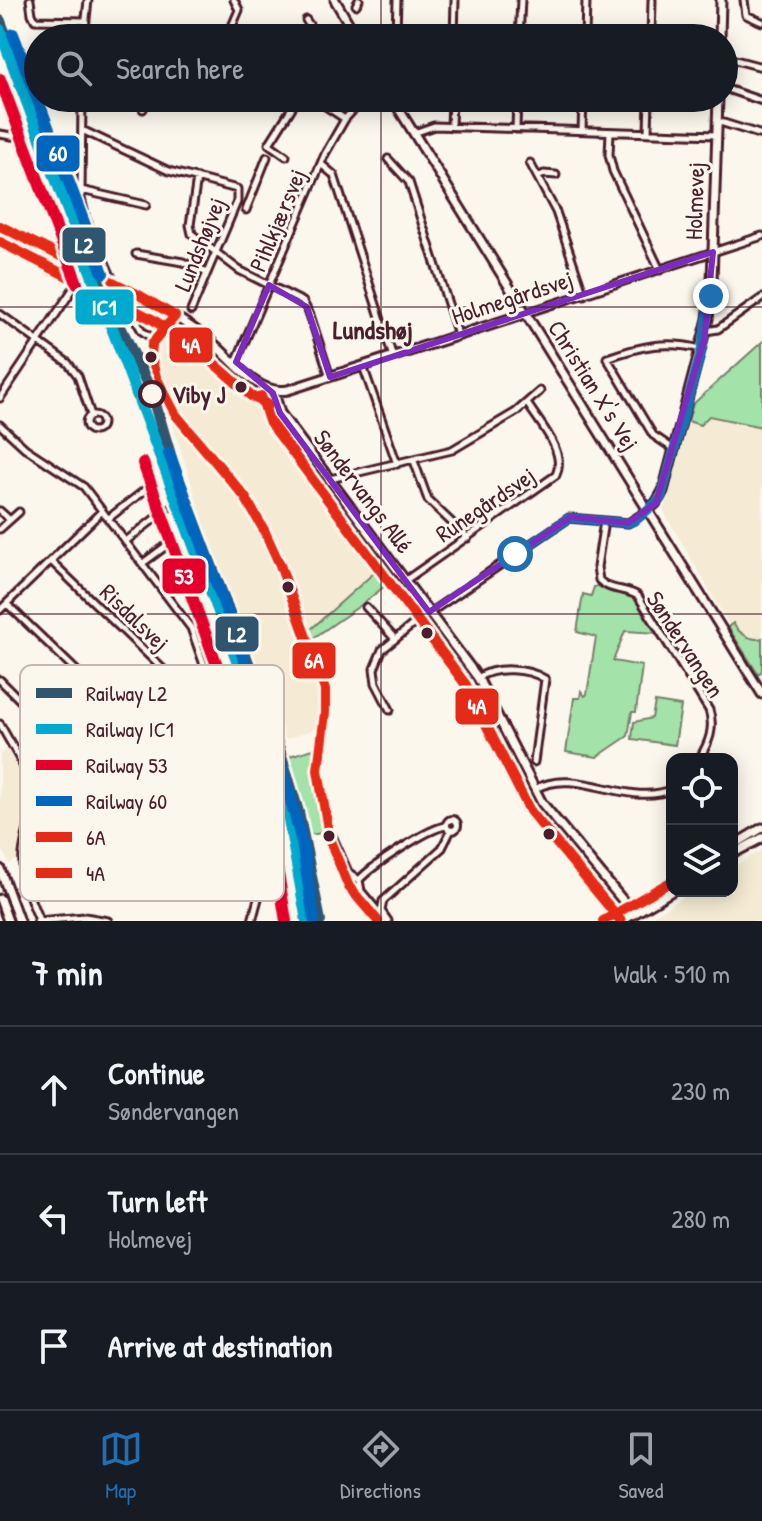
<!DOCTYPE html>
<meta charset="utf-8">
<style>
:root{--surface:#171b24;--page:#20242c;--text:#f1f3f6;--muted:#9ea1a6;--line:#363941;--accent:#1f6fb2}
body{margin:0;font-family:"Patrick Hand",sans-serif;background:var(--page);color:var(--text)}
.controls{position:absolute;right:24px;bottom:24px;display:grid;overflow:hidden;border-radius:16px;box-shadow:0 4px 20px #0003}
.controls button{width:72px;height:72px;display:grid;place-items:center;padding:0;border:0;border-bottom:2px solid var(--line);background:var(--surface);color:var(--text);font:40px sans-serif}
.stop{position:absolute;width:24px;height:24px;margin:-18px;border:6px solid #1f6fb2;border-radius:50%;background:#fff}
.stop.end{background:#1f6fb2;border-color:#fff;box-shadow:0 2px 8px #0008}
.list{margin:0;padding:0;list-style:none}
h2{display:flex;justify-content:space-between;align-items:center;height:104px;margin:0;padding:0 32px;font-size:34px}
h2 small{font-size:26px;font-weight:400;color:var(--muted)}
.list li{display:grid;grid-template-columns:52px 1fr auto;gap:24px;align-items:center;box-sizing:border-box;height:128px;padding:0 32px;border-top:2px solid var(--line)}
.list b{display:block;font-size:30px;white-space:nowrap}
.list p{margin:0;font-size:26px;white-space:nowrap;color:var(--muted)}
.list em{font-size:26px;font-style:normal;color:var(--muted)}
.icon{flex:none;width:44px;height:44px;fill:none;stroke:currentColor;stroke-width:2;stroke-linecap:round;stroke-linejoin:round}
.map{position:relative;flex:none;width:762px;height:921px;overflow:hidden}
.search{position:absolute;background:var(--surface);box-shadow:0 4px 20px #0003;left:24px;right:24px;top:24px;height:88px;display:flex;align-items:center;gap:20px;box-sizing:border-box;padding:0 28px;border-radius:44px;color:var(--muted);font-size:30px}
.sheet{height:488px;background:var(--surface)}
nav{display:flex;justify-content:space-around;align-items:center;box-sizing:border-box;height:112px;border-top:2px solid var(--line);background:var(--surface);font-size:22px;color:var(--muted)}
nav a{display:grid;justify-items:center;gap:4px}
nav .on{color:var(--accent)}
.map>svg:first-child{display:block}
</style>
<div class="map">
<svg width="762" height="921" viewBox="0 0 762 921">
<rect width="100%" height="100%" fill="#fbf7ec"/>
<filter id="ink" filterUnits="userSpaceOnUse"><feTurbulence type="fractalNoise" baseFrequency=".0125" numOctaves="2"/><feDisplacementMap in="SourceGraphic" scale="16" xChannelSelector="R" yChannelSelector="G"/><feConvolveMatrix kernelMatrix="1 2 1 2 8 2 1 2 1" color-interpolation-filters="sRGB"/></filter>
<g filter="url(#ink)">
<path fill="#f5ebd4" d="M178,326l31,14 32,34 36,49 6,8 2,-2 103,127 -4,4 2,3 -77,68 -3,-5 -4,3 19,54 -2,30 -5,16 -30,11 -54,-134 -64,-203 -9,-62z
M709,416l53,11v255l-99,-172 25,-89 12,4z
M7,749l14,27 6,24 -9,59 -9,5 -9,-20v-90z
M762,850v71h-111l2,-5 40,-25h39v-23z"/>
<path fill="#a3e2a9" stroke="#76806a" stroke-width="2" d="M762,342v85l-53,-11 -9,9 -12,-4 5,-17z
M385,563l10,15 -34,27 -49,34 -2,-5 1,-5z
M599,585l24,7 14,8 21,33 -33,-2 -12,30 29,5 -6,46h-4l-4,24 -31,21 -31,-5 8,-54h6l1,-7 4,5 2,-2 9,-57 -19,-5 6,-38 8,2 3,-9z
M733,623c5,10 19,19 29,15v33l-4,3 -30,-47z
M655,702l26,4 -6,39 -43,-6 2,-17 18,-4z
M313,749l1,25 9,59 -15,2 -22,-78z"/>
<g fill="none" stroke-linecap="round" stroke-linejoin="round">
<g stroke="#4a1f2b" stroke-width="11">
<path id="street" d="M30,0l2,14 3,6 51,1
M744,0l2,15 16,7
M356,5l3,-5
M306,20l12,18
M85,30l21,3 12,5
M84,38l4,-38
M227,38l12,-28 -5,-10
M388,38l8,-5 1,-33
M454,38l1,-38
M519,38l2,-38
M585,38l1,-38
M651,38l1,-38
M724,57l38,10
M22,58l16,1
M33,81h5
M724,88l38,13
M82,98l-1,100 5,20 24,56
M313,98l32,21
M143,109l5,-11
M717,121l45,14
M451,127l1,-29
M516,129l1,-31
M82,130l87,41 68,18v13l-46,109
M582,131l1,-33
M610,132l-1,23 4,16 47,99
M648,132l1,-34
M414,133l20,-7 283,9
M0,134l17,3 10,7
M286,156l-17,-12 29,-46
M388,159l21,23 49,153
M530,163l26,49 28,83
M321,164l13,11 59,182
M538,177l6,-3 12,1
M197,178l-7,47 2,9 47,36 64,32 7,13 20,62
M81,190l65,15
M246,210l21,-53
M136,254l47,8 24,11
M123,297l19,34 11,8
M526,313l236,-77
M0,314l68,49 10,13 13,39
M175,316c-11,13 -28,21 -24,40 9,60 62,94 94,141 29,43 44,92 62,141 6,17 15,34 18,52 4,30 -10,60 -6,92 3,25 7,54 17,78 4,10 11,16 13,27l9,8 20,26
M706,331l12,-2 44,-31
M236,362l89,-208 20,-35 19,-21
M363,366l34,98
M0,398l75,-112 -1,-7 -5,-4 -58,-29 -3,-7 2,-8
M86 423a8 8 0 1 1 16 0a8 8 0 1 1-16 0Z
M0,425l25,23 59,39 107,141 13,37 10,71 45,159 -7,26
M675,450l-22,-15 -46,-77c34,-12 59,-18 94,-9
M414,461l14,39 40,38
M330,479l122,-29 64,-38 24,-21
M0,511l10,9
M109,518l41,-32
M604,521l-7,46 2,13c10,11 27,8 39,16l71,114c6,18 0,33 -10,49
M0,529l19,-17
M126,541l41,-32
M51,561l149,144 9,2
M143,563l31,-23
M406,580l150,-105c11,-23 -17,-52 -29,-72
M7,604l132,127 30,35 7,23
M366,607l29,32
M0,610l102,-99
M478,678c16,-12 50,-10 67,1l-11,83
M0,680l30,30 43,83
M390,710l-14,-27 -2,-14 8,-19 34,-28 153,-104 59,5 20,-13
M0,724c11,21 28,44 32,68 3,21 -7,41 -9,62 -2,23 7,45 16,66
M535,789c42,-24 94,20 137,0
M136,794l22,24 -4,8
M141,819l7,-13
M446.5 825a5.5 5.5 0 1 1 11 0a5.5 5.5 0 1 1-11 0Z
M330,831l18,41 11,8
M27,836h8l112,-46 82,-1
M359,880c13,-14 69,-52 87,-54
M359,880l2,11 20,24
M37,921l48,-4 23,4
M388,921l-7,-10 2,-10 59,-53 9,-18"/>
</g>
<g stroke="#4a1f2b" stroke-width="13">
<path id="secondary" d="M335,0l22,38
M720,38l1,-38
M392,98l370,596
M0,226c71,35 146,66 209,114 24,18 46,56 79,50l237,-76
M274,392l6,21 198,265 64,125 92,111
M648,510l8,-7 7,-12 45,-172 4,-37 6,-184
M732,846l30,-18
M732,854l30,-16
M0,869l19,52
M0,899l8,22
M603,921l69,-40
M622,921l50,-30"/>
</g>
<use href="#street" stroke="#fbf7ec" stroke-width="5"/>
<use href="#secondary" stroke="#fbf7ec" stroke-width="7"/>
<g stroke="#4a1f2b" stroke-width="11" stroke-linecap="butt">
<path id="street-bridge" d="M110,274l13,23"/>
</g>
<use href="#street-bridge" stroke="#fbf7ec" stroke-width="5"/>
<g stroke="#fbf7ec" stroke-width="16">
<path id="bus-1" d="M0,226l139,69 36,21
M175,316l-23,28 -1,12 5,21 20,38 69,82 19,33 16,35 45,125v23l-7,57 12,71 19,46 29,34
M603,921l69,-40"/>
</g>
<g stroke="#fbf7ec" stroke-width="16">
<path id="bus-2" d="M0,242l152,77 48,32 51,45 17,9
M261,396l8,25 197,264 64,126 91,110"/>
</g>
<use href="#bus-1" stroke="#e52b18" stroke-width="10"/>
<use href="#bus-2" stroke="#e52b18" stroke-width="10"/>
<g stroke="#fbf7ec" stroke-width="18">
<path id="rail-1" d="M0,21l96,255 56,118 21,71 99,261 26,86 22,109"/>
</g>
<g stroke="#fbf7ec" stroke-width="18">
<path id="rail-2" d="M0,30l263,699 25,85 19,107"/>
</g>
<g stroke="#fbf7ec" stroke-width="18">
<path id="rail-3" d="M0,79l77,204
M143,463l109,298 22,88 12,72"/>
</g>
<g stroke="#fbf7ec" stroke-width="18">
<path id="rail-4" d="M13,34l90,239
M169,453l109,299 24,90 12,77"/>
</g>
<use href="#rail-1" stroke="#30556e" stroke-width="12"/>
<use href="#rail-2" stroke="#00a9ce" stroke-width="12"/>
<use href="#rail-3" stroke="#e4002b" stroke-width="12"/>
<use href="#rail-4" stroke="#0065bd" stroke-width="12"/>
</g>
</g>
<g fill="none" stroke-linecap="round" stroke-linejoin="round" filter="url(#ink)">
<path stroke="#1f6fb2" stroke-width="10" d="M515,554l54,-36 59,5 8,-3 25,-22 41,-149 9,-53"/>
</g>
<path fill="none" stroke="#7b2cbf" stroke-width="6" stroke-linejoin="round" d="M713,252l-9,88 -48,163 -28,20 -57,-6 -142,95 -149,-199 -7,-20 -37,-31 33,-77 38,22 23,70z"/>
<path fill="none" stroke="#4a1f2b" stroke-width="2" stroke-opacity="0.55" d="M381,0v38M381,98v823M0,307h762M0,614h762"/>
<g fill="#4a1f2b" stroke="#fbf7ec" stroke-width="3">
<circle cx="151" cy="357" r="7"/>
<circle cx="241" cy="387" r="7"/>
<circle cx="288" cy="587" r="7"/>
<circle cx="427" cy="633" r="7"/>
<circle cx="549" cy="834" r="7"/>
<circle cx="329" cy="836" r="7"/>
</g>
<circle fill="#fbf7ec" stroke="#4a1f2b" stroke-width="4" cx="152" cy="394" r="12"/>
<g text-anchor="middle" dominant-baseline="central" stroke-width="6" stroke-linejoin="round" paint-order="stroke">
<g font-size="24" fill="#4a1f2b" stroke="#fbf7ec">
<text transform="translate(694 201) rotate(-88)">Holmevej</text>
<text transform="translate(277 220) rotate(-67)">Pihlkjærsvej</text>
<text transform="translate(199 244) rotate(-68)">Lundshøjvej</text>
<text transform="translate(512 297) rotate(-18)">Holmegårdsvej</text>
<text transform="translate(594 385) rotate(58)">Christian X's Vej</text>
<text transform="translate(364 491) rotate(53)">Søndervangs Allé</text>
<text transform="translate(485 504) rotate(-34)">Runegårdsvej</text>
<text transform="translate(135 617) rotate(44)">Risdalsvej</text>
<text transform="translate(686 644) rotate(57)">Søndervangen</text>
</g>
<g font-size="24" font-weight="bold" fill="#4a1f2b" stroke="#fbf7ec" text-anchor="start">
<text x="172" y="394">Viby J</text>
</g>
<g font-size="26" font-weight="bold" fill="#4a1f2b" stroke="#fbf7ec">
<text x="373" y="329">Lundshøj</text>
</g>
</g>
<rect x="20" y="665" width="264" height="236" rx="12" fill="#fbf7ec" stroke="#c6b6b2" stroke-width="2"/>
<rect x="36" y="688" width="36" height="10" fill="#30556e"/>
<rect x="36" y="724" width="36" height="10" fill="#00a9ce"/>
<rect x="36" y="760" width="36" height="10" fill="#e4002b"/>
<rect x="36" y="796" width="36" height="10" fill="#0065bd"/>
<rect x="36" y="832" width="36" height="10" fill="#e52b18"/>
<rect x="36" y="868" width="36" height="10" fill="#e52b18"/>
<g font-size="22" fill="#4a1f2b">
<text x="86" y="701">Railway L2</text>
<text x="86" y="737">Railway IC1</text>
<text x="86" y="773">Railway 53</text>
<text x="86" y="809">Railway 60</text>
<text x="86" y="845">6A</text>
<text x="86" y="881">4A</text>
</g>
<g stroke="#fbf7ec" stroke-width="3">
<rect x="35" y="134" width="46" height="39" rx="8" fill="#0065bd"/>
<rect x="61" y="226" width="46" height="38" rx="8" fill="#30556e"/>
<rect x="74" y="288" width="61" height="38" rx="8" fill="#00a9ce"/>
<rect x="168" y="326" width="46" height="38" rx="8" fill="#e52b18"/>
<rect x="161" y="557" width="46" height="38" rx="8" fill="#e4002b"/>
<rect x="214" y="615" width="46" height="38" rx="8" fill="#30556e"/>
<rect x="291" y="641" width="46" height="39" rx="8" fill="#e52b18"/>
<rect x="454" y="687" width="46" height="39" rx="8" fill="#e52b18"/>
</g>
<g font-size="22" text-anchor="middle" font-weight="bold" fill="#fff">
<text x="58" y="161">60</text>
<text x="84" y="253">L2</text>
<text x="104" y="315">IC1</text>
<text x="191" y="353">4A</text>
<text x="184" y="584">53</text>
<text x="237" y="642">L2</text>
<text x="314" y="668">6A</text>
<text x="477" y="714">4A</text>
</g>
</svg>
<div class="controls">
<button><svg class="icon" aria-label="locate" viewBox="0 0 24 24"><circle cx="12" cy="12" r="6"/><path d="M12 2v4M12 18v4M2 12h4M18 12h4"/></svg></button>
<button><svg class="icon" aria-label="layers" viewBox="0 0 24 24"><path d="M12 4l9 5-9 5-9-5zM3 14l9 5 9-5"/></svg></button>
</div>
<div class="stop" style="left:515px;top:554px"></div>
<div class="stop end" style="left:711px;top:296px"></div>
<div class="search"><svg class="icon" aria-label="search" viewBox="0 0 24 24"><circle cx="10" cy="10" r="6"/><path d="M15 15l6 6"/></svg>Search here</div>
</div>
<section class="sheet">
<h2>7 min<small>Walk · 510 m</small></h2>
<ul class="list">
<li><svg class="icon" aria-label="ahead" viewBox="0 0 24 24"><path d="M12 20V5M6 11l6-6 6 6"/></svg><div><b>Continue</b><p>Søndervangen</p></div><em>230 m</em></li>
<li><svg class="icon" aria-label="left" viewBox="0 0 24 24"><path d="M17 20v-9H6M10 6l-5 5 5 5"/></svg><div><b>Turn left</b><p>Holmevej</p></div><em>280 m</em></li>
<li><svg class="icon" aria-label="arrive" viewBox="0 0 24 24"><path d="M6 21V4h12l-3 4 3 4H6"/></svg><div><b>Arrive at destination</b></div></li>
</ul>
</section>
<nav>
<a class="on"><svg class="icon" aria-label="map" viewBox="0 0 24 24"><path d="M3 6l6-2 6 2 6-2v14l-6 2-6-2-6 2zM9 4v14M15 6v14"/></svg>Map</a>
<a><svg class="icon" aria-label="directions" viewBox="0 0 24 24"><path d="M12 3l9 9-9 9-9-9zM9 14v-3h6M13 9l2 2-2 2"/></svg>Directions</a>
<a><svg class="icon" aria-label="saved" viewBox="0 0 24 24"><path d="M7 4h10v16l-5-4-5 4z"/></svg>Saved</a>
</nav>
